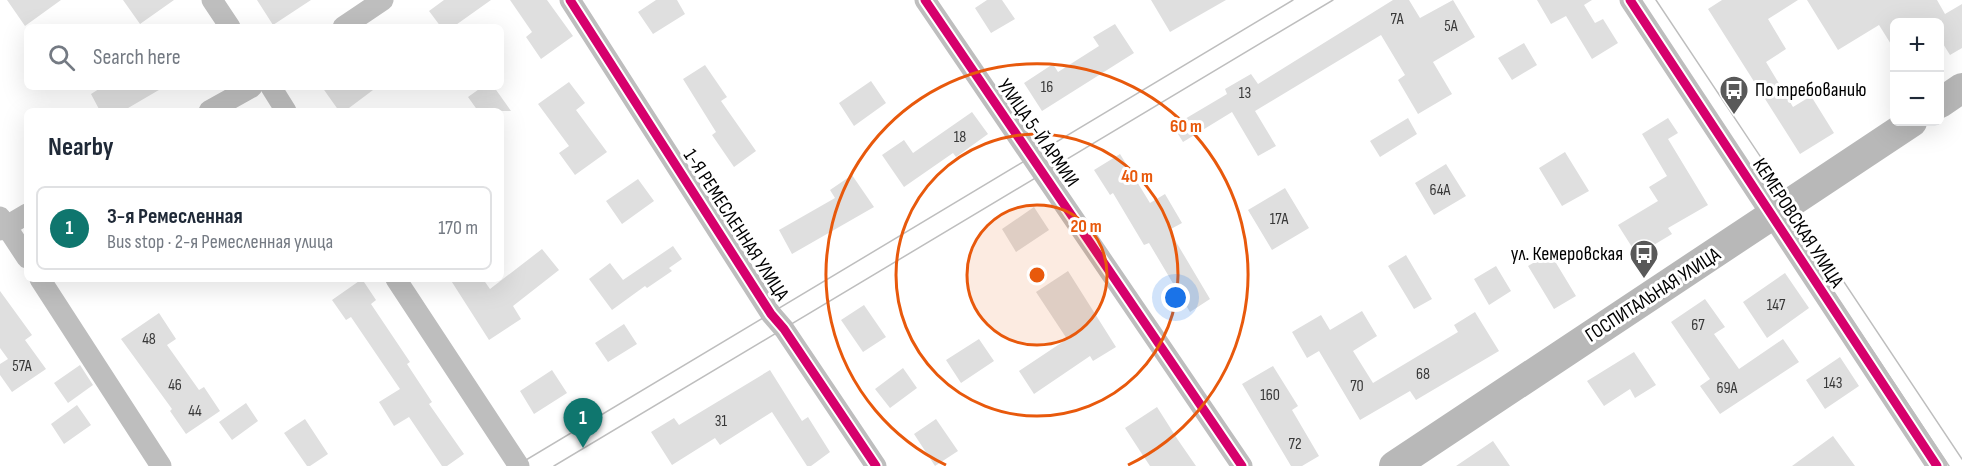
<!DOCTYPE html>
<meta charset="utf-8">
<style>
:root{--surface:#fff;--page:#f6f6f7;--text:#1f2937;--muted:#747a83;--line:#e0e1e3;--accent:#0f766e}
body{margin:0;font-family:"Sofia Sans Condensed",sans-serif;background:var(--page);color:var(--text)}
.controls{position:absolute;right:18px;top:18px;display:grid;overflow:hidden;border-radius:9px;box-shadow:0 6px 24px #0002}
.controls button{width:54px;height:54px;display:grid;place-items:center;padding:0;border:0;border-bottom:2px solid var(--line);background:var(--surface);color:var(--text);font:30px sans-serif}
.you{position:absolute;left:1176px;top:298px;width:21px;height:21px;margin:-15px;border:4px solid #fff;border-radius:50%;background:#1a73e8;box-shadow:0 0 0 9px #1a73e833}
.badge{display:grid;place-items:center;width:39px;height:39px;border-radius:50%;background:var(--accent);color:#fff;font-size:20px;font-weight:700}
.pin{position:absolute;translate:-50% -50px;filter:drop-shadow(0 2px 3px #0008)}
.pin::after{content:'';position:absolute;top:32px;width:21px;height:18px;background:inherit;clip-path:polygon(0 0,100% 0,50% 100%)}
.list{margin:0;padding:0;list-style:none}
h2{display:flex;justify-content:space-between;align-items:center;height:78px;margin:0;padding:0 24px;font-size:26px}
h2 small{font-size:20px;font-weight:400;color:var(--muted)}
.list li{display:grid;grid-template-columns:39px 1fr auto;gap:18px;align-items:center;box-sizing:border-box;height:84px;margin:0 12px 12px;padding:0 12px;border:2px solid var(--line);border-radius:9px}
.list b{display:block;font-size:22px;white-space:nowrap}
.list p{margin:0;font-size:20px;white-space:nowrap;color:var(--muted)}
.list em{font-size:20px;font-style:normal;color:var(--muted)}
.icon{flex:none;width:33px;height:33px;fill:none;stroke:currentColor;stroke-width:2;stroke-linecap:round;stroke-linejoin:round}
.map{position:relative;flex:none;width:1962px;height:466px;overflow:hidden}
.search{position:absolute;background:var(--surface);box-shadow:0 6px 24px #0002;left:24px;top:24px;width:480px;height:66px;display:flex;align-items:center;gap:15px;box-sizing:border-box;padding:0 21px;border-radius:9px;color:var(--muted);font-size:22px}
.panel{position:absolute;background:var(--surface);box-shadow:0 6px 24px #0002;left:24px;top:108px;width:480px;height:174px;border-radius:9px}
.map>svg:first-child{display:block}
</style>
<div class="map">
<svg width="1962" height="466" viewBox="0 0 1962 466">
<rect width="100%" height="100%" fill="#fff"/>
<path fill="#dfdfdf" d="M7,0h54l-36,26z
M123,0h51l-34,24z
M257,0h54l-38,25z
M444,0h47l-38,27h-12l-12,-16z
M510,0h37l26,36 -32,23 -15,-22 6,-5z
M656,0h21l8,14 -32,20 -15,-22z
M987,0h15l13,19 -24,14 -16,-25z
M1151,0h75l-56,32z
M1393,0h16l11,18 33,-18 22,37 -42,25 19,32 -34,20 -20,-34 7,-5 -24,-40 -126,76 21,35 -18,10 -26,-44 -49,30 -10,-16 54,-32 -2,-5 26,-15 7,10z
M1537,0h55l-8,5 11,18 8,-4 15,24 -26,16 -26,-43 -15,8z
M1722,0h76l-30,19 18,30 -20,13 27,45 18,-11 23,37 -34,21 -92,-145z
M1807,0h130l8,14 17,-10v44l-12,7 -10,-16v-17h-46v27l-15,-24 -41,25z
M1115,24l19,29 -92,58 -18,-28 29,-19 5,8 41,-26 -6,-9z
M1524,43l13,22 -25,15 -14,-22z
M705,65l22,32 -6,4 35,50 -22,16 -22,-32 4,-3 -33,-53z
M871,81l15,22 -32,23 -15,-23z
M569,82l16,21 -9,7 31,42 -32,23 -16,-22 10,-7 -31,-42z
M102,87h62l-41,24h-23l-9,-17z
M322,87h55l-32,24h-6z
M482,87h12l17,24h-33l-10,-14z
M972,112l16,22 -32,23 -3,-4 -49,34 -22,-32 22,-15 9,13z
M1408,118l9,16 -37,23 -10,-16z
M1668,118l10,15 -10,6 40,66 -40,23 4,6 -35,21 -19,-30 40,-24 -9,-14 18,-11 -25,-42z
M1565,152l24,39 -27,15 -23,-38z
M1120,154l30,49 15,-9 17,29 -13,7 41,69 -20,13 -41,-69 -5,2 -31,-52 -3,2 -16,-25z
M1446,164l20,32 -32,19 -19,-32z
M852,175l22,32 -82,47 -13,-24 56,-32 -5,-8z
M638,179l16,22 -32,23 -16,-23z
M1285,188l24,40 -37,22 -24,-40z
M1034,207l15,23 -33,22 -14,-23z
M673,246l9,13 -13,9 3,3 -25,17 -2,-2 -33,24 -23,-31 21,-16 13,17z
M542,249l17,21 -46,36 8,13 -32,21 -39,-61h33l7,10z
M1550,253l26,43 -22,13 -26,-43z
M1406,255l26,44 -18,10 -26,-43z
M1496,266l15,25 -22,14 -15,-26z
M1068,271l48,76 -23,14 -3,-5 -56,38 -15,-23 48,-32 -31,-47z
M1785,273l24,35 -42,30 -24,-36z
M362,279l14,21 -5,4 39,58 -3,2 25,38 -3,2 35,50 -17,12h-5l-33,-49 -15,9 -15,-24 21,-13 -49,-72 -5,3 -14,-20z
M0,291l32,44 -7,5 21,29 -34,23 -12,-17v-11l8,-5 -8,-11z
M1705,299l20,28 -11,7 25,35 44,-30 16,23 -79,52 -20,-28 10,-7 -39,-57z
M864,305l22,32 -23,15 -22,-32z
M1362,311l15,25 -24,15 20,32 85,-51 -4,-7 21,-13 24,39 -83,49 -6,-9 -50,29 -41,-69 -12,7 -15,-26 29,-17 9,15z
M159,313l17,26 -9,6 32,45 5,-3 16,24 -34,23 -16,-23 2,-2 -51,-70z
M624,324l13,20 -29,18 -13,-19z
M979,339l15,22 -33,22 -15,-23z
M1634,352l22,33 -21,13 -5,-9 -26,17 -17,-25z
M1840,357l19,29 -34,23 -19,-29z
M80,365l13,20 -25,18 -14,-20z
M1273,366l25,40 -6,4 27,46 -17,10h-11l-49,-82z
M903,368l14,20 -27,20 -15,-19z
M552,370l15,23 -33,21 -14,-23z
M770,370l32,51 6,-4 22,35 -19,14h-4l-35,-54 -52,33 -5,-7 -43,27 -21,-33 23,-14 5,7z
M246,403l12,18 -26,19 -13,-18z
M77,405l14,20 -27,19 -13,-20z
M1157,407l21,33 18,26h-46l-10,-15 -15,-23z
M305,419l23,35 -18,12h-3l-23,-33z
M936,419l22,32 -23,15 -21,-32z
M1833,436l22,30h-63z
M1493,441l17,25h-54z"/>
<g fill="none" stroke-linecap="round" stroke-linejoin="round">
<path stroke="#bebebe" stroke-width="21" d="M212,0l18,27
M570,0l201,314 13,15 92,137
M925,0l317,466
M1630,0l307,466
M343,27l40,-27
M271,87l15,24
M209,111l43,-24
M0,217l27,41
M0,230l27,-16
M40,279l121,187
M396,279l123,187"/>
<path stroke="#b8b8b8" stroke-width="30" d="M1940,103l22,-15
M1394,466l518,-344"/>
<path stroke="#bebebe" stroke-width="1.5" d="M1637,0l17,22 295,444
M1656,0l306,459
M516,466l777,-466
M554,466l779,-466"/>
<g stroke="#fff" stroke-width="13">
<path id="cycleway" d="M570,0l201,314 13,15 92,137
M925,0l317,466
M1630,0l307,466"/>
</g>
<use href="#cycleway" stroke="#d6006c" stroke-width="9"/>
</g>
<circle cx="1037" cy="275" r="70" fill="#e8590c" fill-opacity=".12"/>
<g fill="none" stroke="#e8590c" stroke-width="3">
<circle cx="1037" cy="275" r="70"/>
<circle cx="1037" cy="275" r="141"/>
<path d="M946 465A211 211 0 1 1 1128 465"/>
</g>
<defs>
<g id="bus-pin" transform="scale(1.5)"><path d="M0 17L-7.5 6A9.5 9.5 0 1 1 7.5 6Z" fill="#595959" stroke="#fff"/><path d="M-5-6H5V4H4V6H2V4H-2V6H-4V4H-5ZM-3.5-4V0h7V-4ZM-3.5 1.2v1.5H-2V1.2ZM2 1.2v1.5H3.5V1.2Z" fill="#fff"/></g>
</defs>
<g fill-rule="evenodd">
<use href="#bus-pin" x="1734" y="90"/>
<use href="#bus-pin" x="1644" y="254"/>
</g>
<g text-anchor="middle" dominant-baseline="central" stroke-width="6" stroke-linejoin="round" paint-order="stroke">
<g font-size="16" fill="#383838">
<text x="1397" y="19">7А</text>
<text x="1451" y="26">5А</text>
<text x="1047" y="87">16</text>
<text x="1245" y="93">13</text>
<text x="960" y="137">18</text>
<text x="1440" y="190">64А</text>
<text x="1279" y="219">17А</text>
<text x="1776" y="305">147</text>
<text x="1698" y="325">67</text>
<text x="149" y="339">48</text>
<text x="22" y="366">57А</text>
<text x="1423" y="374">68</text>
<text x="1833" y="383">143</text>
<text x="175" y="385">46</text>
<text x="1357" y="386">70</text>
<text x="1727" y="388">69А</text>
<text x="1270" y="395">160</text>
<text x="195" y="411">44</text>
<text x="721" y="421">31</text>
<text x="1295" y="444">72</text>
</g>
<g font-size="20" fill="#000" stroke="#fff" text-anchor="start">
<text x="1755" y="90">По требованию</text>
<text x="1623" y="254" text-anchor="end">ул. Кемеровская</text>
</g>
<g font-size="20" fill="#000" stroke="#fff">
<text transform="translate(1038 133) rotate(55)">УЛИЦА 5-Й АРМИИ</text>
<text transform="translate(1798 223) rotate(57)">КЕМЕРОВСКАЯ УЛИЦА</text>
<text transform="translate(736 225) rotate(57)">1-Я РЕМЕСЛЕННАЯ УЛИЦА</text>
<text transform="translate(1653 295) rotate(-33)">ГОСПИТАЛЬНАЯ УЛИЦА</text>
</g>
</g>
<circle cx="1037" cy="275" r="9" fill="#e8590c" stroke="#fff" stroke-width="3"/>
<g font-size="18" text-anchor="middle" font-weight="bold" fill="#e8590c" stroke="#fff" stroke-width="6" stroke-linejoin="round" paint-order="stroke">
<text x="1186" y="132">60 m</text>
<text x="1137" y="182">40 m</text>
<text x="1086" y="232">20 m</text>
</g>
</svg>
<div class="controls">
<button>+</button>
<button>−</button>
</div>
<div class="you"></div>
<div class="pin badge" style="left:583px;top:448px">1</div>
<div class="search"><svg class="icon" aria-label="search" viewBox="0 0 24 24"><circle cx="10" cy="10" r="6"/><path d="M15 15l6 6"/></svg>Search here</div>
<section class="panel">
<h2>Nearby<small></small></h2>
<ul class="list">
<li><span class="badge">1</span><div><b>3-я Ремесленная</b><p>Bus stop · 2-я Ремесленная улица</p></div><em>170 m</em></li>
</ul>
</section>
</div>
